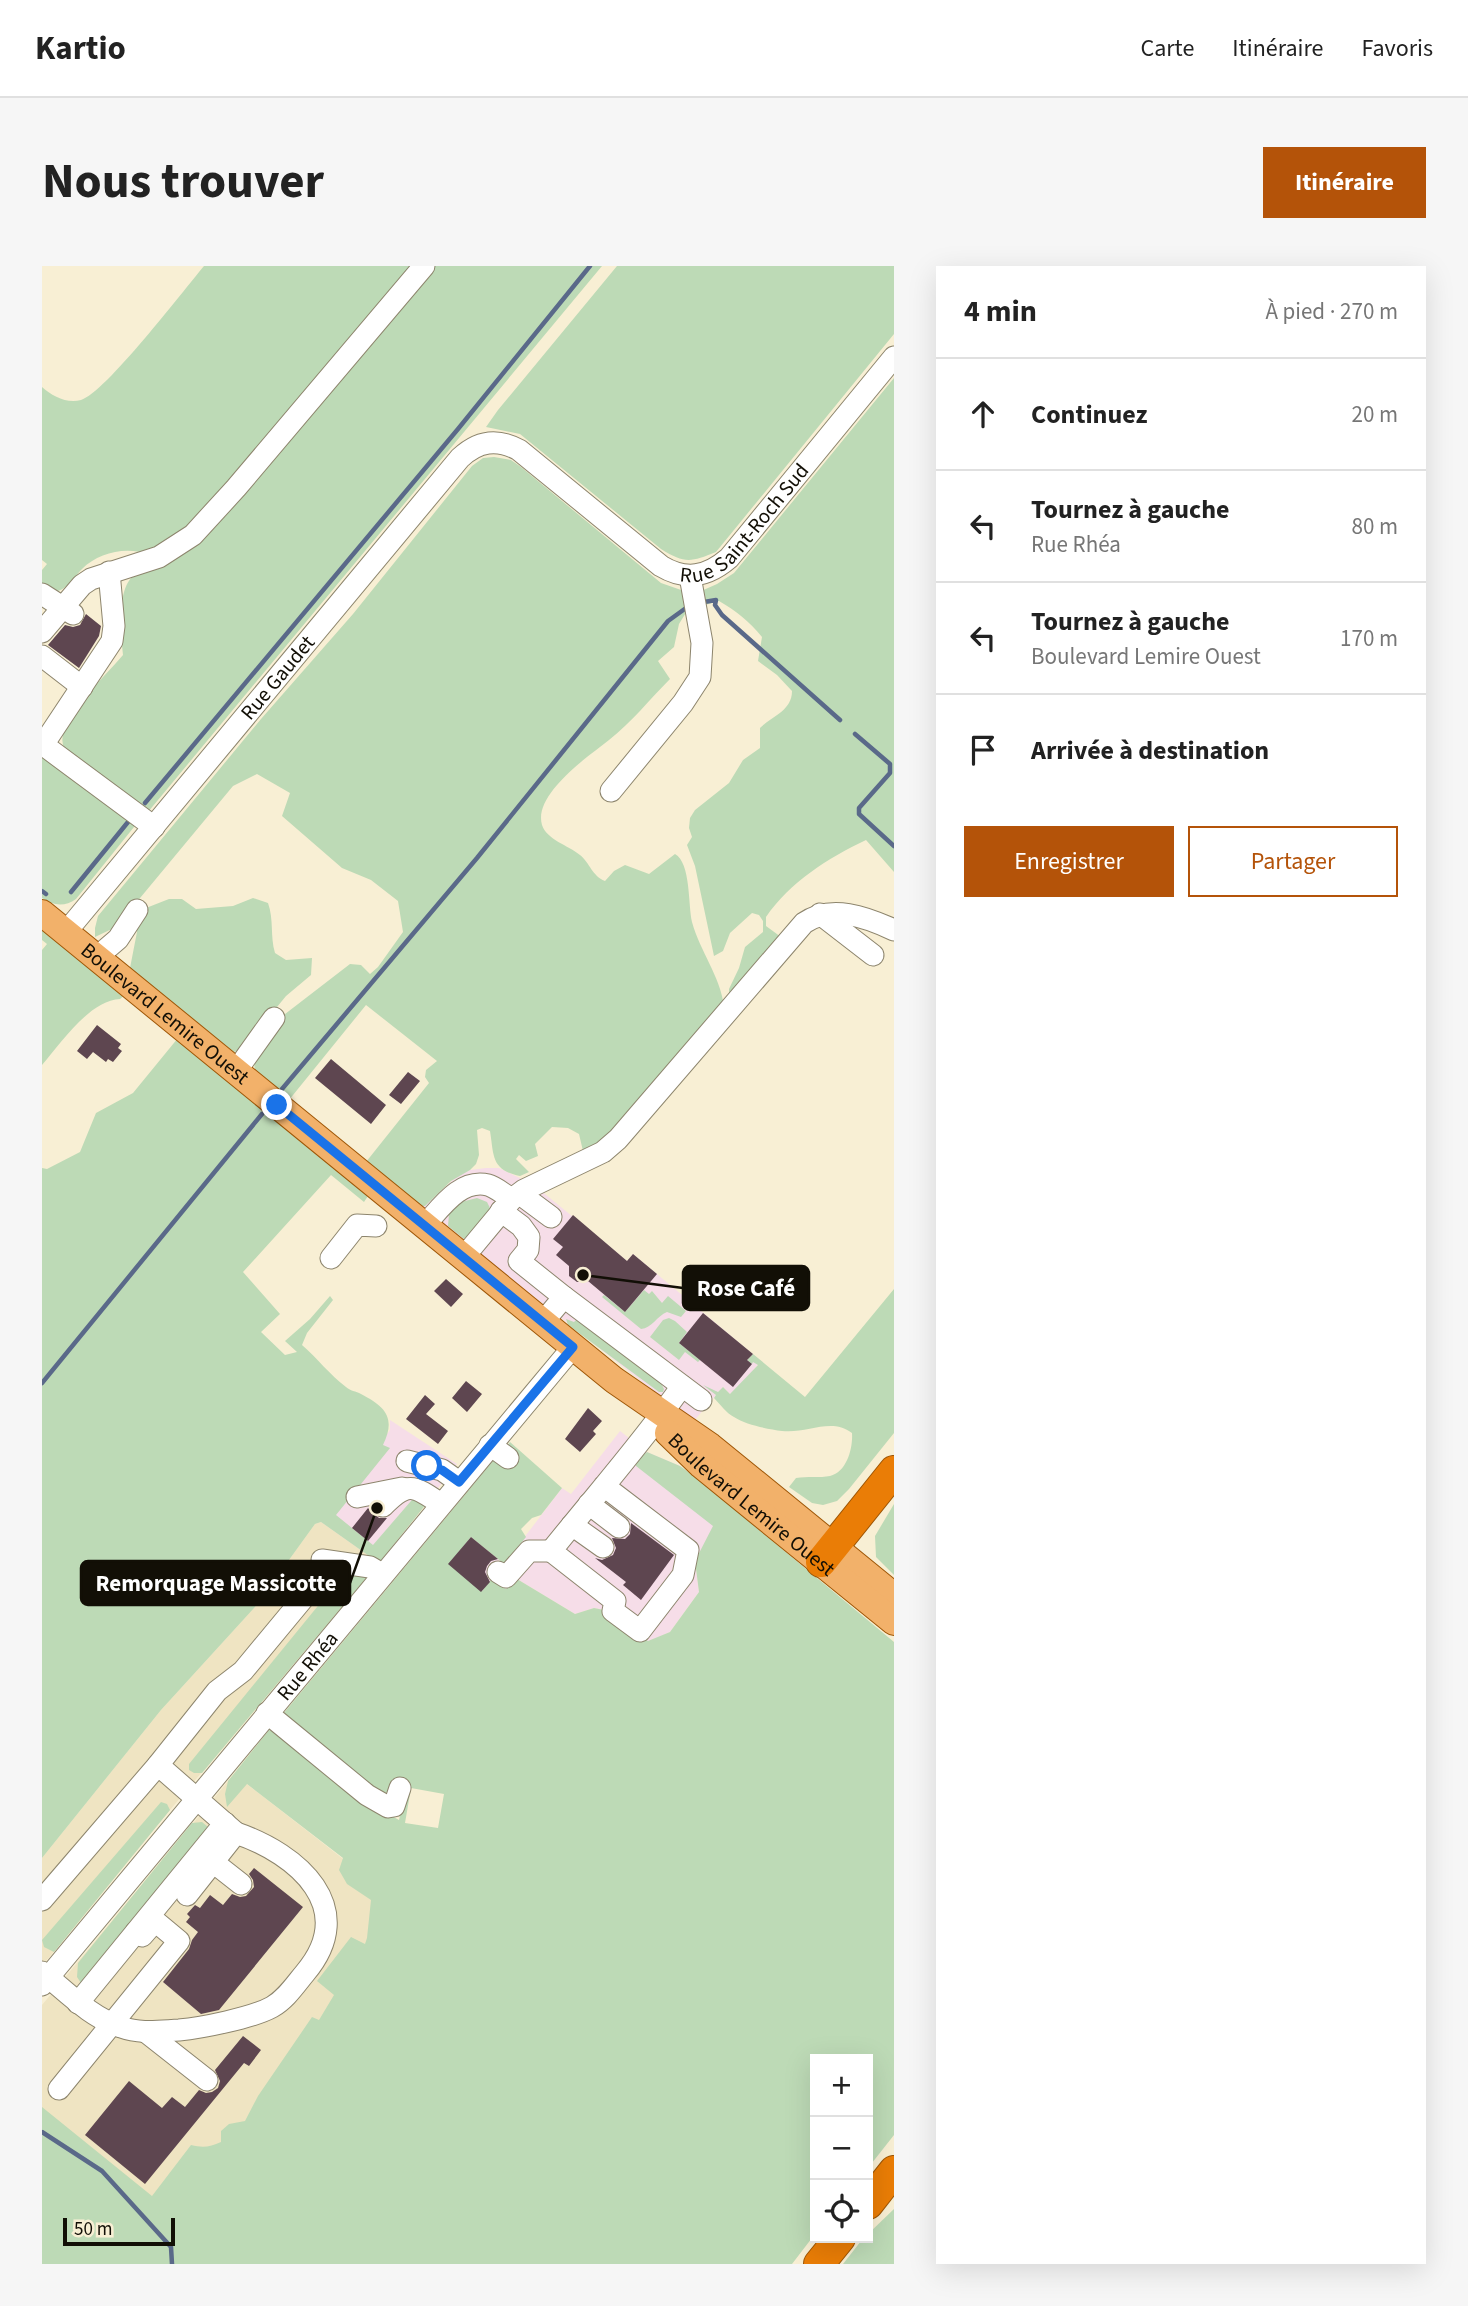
<!DOCTYPE html>
<html lang="fr">
<meta charset="utf-8">
<style>
:root{--surface:#fff;--page:#f6f6f6;--text:#222;--muted:#767676;--line:#e0e0e0;--accent:#b45309}
body{margin:0;font-family:"Source Sans 3",sans-serif;background:var(--page);color:var(--text)}
.controls{position:absolute;right:21px;bottom:21px;display:grid;overflow:hidden;border-radius:0px;box-shadow:0 7px 28px #0002}
.controls button{width:63px;height:63px;display:grid;place-items:center;padding:0;border:0;border-bottom:2px solid var(--line);background:var(--surface);color:var(--text);font:35px sans-serif}
.scale{position:absolute;left:21px;bottom:18px;width:112px;box-sizing:border-box;padding-left:7px;border:4px solid #120f06;border-top:0;font-size:19px;line-height:24px;white-space:nowrap;color:#120f06;-webkit-text-stroke:5px #f8efd4;paint-order:stroke}
.stop{position:absolute;width:21px;height:21px;margin:-16px;border:5px solid #1a73e8;border-radius:50%;background:#fff}
.stop.end{background:#1a73e8;border-color:#fff;box-shadow:0 2px 7px #0008}
.list{margin:0;padding:0;list-style:none}
h2{display:flex;justify-content:space-between;align-items:center;height:91px;margin:0;padding:0 28px;font-size:30px}
h2 small{font-size:23px;font-weight:400;color:var(--muted)}
.list li{display:grid;grid-template-columns:46px 1fr auto;gap:21px;align-items:center;box-sizing:border-box;height:112px;padding:0 28px;border-top:2px solid var(--line)}
.list b{display:block;font-size:26px;white-space:nowrap}
.list p{margin:0;font-size:23px;white-space:nowrap;color:var(--muted)}
.list em{font-size:23px;font-style:normal;color:var(--muted)}
.actions{display:flex;gap:14px;padding:21px 28px}
.actions a{flex:1;padding:16px 0;border:2px solid var(--accent);border-radius:0px;text-align:center;font-size:24px;color:var(--accent)}
.actions .main{background:var(--accent);color:#fff}
.icon{flex:none;width:38px;height:38px;fill:none;stroke:currentColor;stroke-width:2;stroke-linecap:round;stroke-linejoin:round}
.map{position:relative;flex:none;width:852px;height:1998px;overflow:hidden;border-radius:0px}
header{display:flex;align-items:center;gap:42px;box-sizing:border-box;height:98px;padding:0 35px;background:var(--surface);border-bottom:2px solid var(--line)}
header strong{font-size:33px}
nav{display:flex;gap:38px;margin-inline-start:auto;font-size:24px}
.intro{display:flex;align-items:center;justify-content:space-between;box-sizing:border-box;height:168px;padding:0 42px}
h1{margin:0;font-size:49px}
.button{padding:18px 32px;border-radius:0px;background:var(--accent);color:#fff;font-size:24px;font-weight:700}
main{display:flex;gap:42px;padding:0 42px}
aside{flex:1;background:var(--surface);border-radius:0px;box-shadow:0 7px 28px #0002}
.map>svg:first-child{display:block}
</style>
<header>
<strong>Kartio</strong>
<nav><a>Carte</a><a>Itinéraire</a><a>Favoris</a></nav>
</header>
<div class="intro"><h1>Nous trouver</h1><a class="button">Itinéraire</a></div>
<main>
<div class="map">
<svg width="852" height="1998" viewBox="0 0 852 1998">
<rect width="100%" height="100%" fill="#f8efd4"/>
<path fill="#f6dde8" d="M444,902h13l35,17 93,76 6,-7 128,107 -23,27 -8,6 -7,-7 -30,35 -274,-216 11,-5 27,-25 13,-6z
M348,1154l67,44 -78,99 -58,-41 69,-92z
M578,1165l27,21 33,14 48,38 -33,57 4,31 -29,40 -22,10 -44,-32 -10,-2 -19,6 -58,-35 -11,10 -25,2 -33,-27 23,-27 33,27 58,-76 9,6z"/>
<path fill="#efe4c2" d="M279,1256l58,41 -209,247 -128,156v-108l119,-148 94,-103 60,-83z
M192,1508l149,116 -9,52 -190,292 -142,-115v-114z"/>
<path fill="#bddab6" fill-rule="evenodd" d="M162,0h213l-220,258 -48,31c-21,-9 -50,-3 -67,14 -7,7 -14,19 -24,22 -6,2 -11,-2 -16,-4v-17l5,-6 -5,-4v-173c10,9 25,17 39,13 24,-7 102,-109 123,-134z
M388,0h172l-454,546 -80,-56c-4,-7 -7,-13 -5,-21 4,-23 44,-61 60,-80 -2,-21 -7,-65 11,-80 5,-5 13,-8 19,-11z
M575,0h277v68l-178,218c-25,10 -31,12 -55,-3l-141,-115 -34,-7 12,-17z
M852,112v494l-28,-32c-38,18 -76,42 -100,77v9l15,11 -52,62v-10l10,-21 6,-21 18,-15v-11l-4,-6 -7,-2 -22,20 -7,18 -9,5 -19,-90 -8,-21 5,-8 -3,-9 1,-10 5,-8 34,-27 14,-23 17,-12v-20c12,-12 32,-17 32,-37l-15,-16 -19,-14 4,-24c-13,-16 -26,-26 -43,-36l-21,6 1,-15 18,-8 17,-11z
M452,191l17,3 10,7 140,116 23,8 3,20 -8,13 -5,23 -16,14 12,18c-20,20 -39,44 -61,61 -20,16 -76,54 -67,85 5,15 26,20 38,30 10,8 12,21 25,26l9,-10 11,-6 24,9 26,-20c16,9 13,51 17,68 8,29 28,54 32,84l-90,105 -36,33 -15,7 -4,-17 -11,-6 -16,-1 -17,17 3,12 -12,5 -7,-6 -3,4 13,13 -9,4c-29,-6 -26,-20 -30,-45l-8,-3 -5,2 2,25 -3,9 -6,6 -19,11 -26,25h-6l-53,-44 63,-79 -4,-6 1,-7 11,-9 -71,-56 -77,95 -34,-29 -1,-8 22,-42 74,-57 11,1 9,9 8,-7 25,-35 -5,-31 -27,-21 -29,-12 -60,-52 8,-23 -33,-19 -24,12 -117,141 -21,10v-9l3,-12 163,-197 92,-105 119,-148 11,-8z
M0,485l93,69 -1,7 -58,72c-11,8 -23,7 -34,-1z
M211,632l15,5c6,17 2,33 7,50l11,7 26,-2 -1,17 -25,21 -36,44 -8,3 -3,7 -5,2 -104,-84 7,-36 -2,-8 11,-16 23,-9h13l14,10 37,-3z
M0,662l83,67 -5,4c-30,1 -59,44 -78,66v-115l5,-6 -5,-4z
M136,772l190,158 -4,6 -33,-27 -88,97 37,42 -19,18 24,23 12,-3 -12,-11 25,-22 20,-23 3,4 -26,33 -5,12c15,13 28,30 44,42 4,4 10,4 15,7 25,13 35,24 22,51l7,3 -54,67 37,30 44,-51 10,9 -48,60 -58,-41 -6,2 -60,83 -94,103 -119,148v-690l5,1 33,-17 16,-39 37,-20z
M435,932l10,4 3,6 -2,6 -24,25 -16,-13 1,-12 12,-12z
M852,1023v144l-45,56 -12,12 -14,4 -11,-2 -23,-16 7,-9c11,-2 24,0 34,-2 17,-4 23,-28 22,-43 -21,-16 -45,1 -70,-2 -14,-2 -36,-6 -48,-14 -8,-4 -14,-13 -20,-19l2,-3 -13,-10 15,7 5,-5 7,7 28,-29 -5,-3 -1,2 -5,-4 6,-6 52,43z
M602,1024l5,4 3,-3 10,12 6,-7 18,15 -5,6 -14,-5c-10,4 -15,16 -26,17l-39,-32 2,-2 21,17z
M627,1052l6,3 12,11 -8,11 21,17 -2,2 -13,-10 -6,8 -29,-23 13,-17z
M524,1053l8,3 3,-3 84,64 3,6 -1,3h-4l-91,-67z
M468,1176l52,46 -21,27 -9,3 -11,11 5,8 -22,27 -33,-27 -22,27 33,27 9,-11 15,9 11,-10 58,35 19,-6 10,2 44,31 22,-9 29,-40 -4,-31 18,-35 -77,-60 -1,-5 12,-9 33,14 18,13 196,163v493l-26,33v-109h-53v175l-23,30h-750v-157l110,89 39,-51c12,3 19,2 30,-3v-11l8,-7 16,-3 13,-25 54,-79 7,3 15,-25 -17,-14 34,-44 14,7 2,-6 4,-38 -24,-16 -8,-14 4,-12 -96,-74 -20,23 -2,-13 3,-13 41,-51 24,10 97,75 9,5 8,-37h-13l-10,12 -15,-5 -86,-76 210,-253 5,-2zM369,1522l33,6 -6,34 -33,-5z
M852,1238v71l-18,-18 -1,-21z
M306,1303l19,8 -165,196h-8l-5,-3v-6z
M119,1536l6,2 3,6 -116,142 -10,-5 -2,-7z
M160,1556l6,5 -127,156 -4,-6 1,-14 114,-140z
M852,1943v55h-51l18,-23 7,-3v-4z"/>
<g fill="none" stroke-linecap="round" stroke-linejoin="round">
<path stroke="#5a6989" stroke-width="4.5" d="M662,336l12,-2 -1,5 7,10 118,105
M813,468l35,30v9l-31,35v6l35,32
M103,537l313,-374 132,-163
M0,625l4,3
M29,626l57,-70
M240,823l195,-231 191,-237 18,-13
M0,1117l220,-269
M0,1866l60,39 69,76 1,17"/>
</g>
<path fill="#5e4650" d="M44,348l15,12 -2,10 -20,32 -31,-23 17,-20 8,2 7,-2z
M55,759l24,19 -3,4 4,3 -9,11 -5,-3 -2,3 -13,-10 -6,7 -10,-8z
M289,793l55,46 -15,19 -56,-46z
M366,806l12,9 -19,23 -12,-9z
M531,949l54,46 6,-7 24,20 -32,38 -37,-31 -11,1 -8,-6v-10l-13,-11 7,-8 -10,-8z
M404,1013l17,15 -12,13 -17,-16z
M661,1047l50,41 -6,6 5,4 -19,23 -54,-44z
M424,1115l16,13 -15,18 -15,-14z
M383,1129l10,9 -9,10 22,17 -10,13 -32,-25z
M546,1142l14,13 -9,10 3,3 -16,18 -15,-13z
M326,1242l11,10h8l-19,23 -16,-13z
M589,1257l43,32 -33,45 -18,-15 3,-3 -31,-24 7,2 11,-5 3,-7 -4,-10 13,1 5,-5z
M429,1271l27,22 -7,2 -4,5 -2,6 5,10 -9,10 -33,-28z
M212,1602l49,39 -84,103 -18,4 -38,-32 26,-33 3,-9 6,-8 -12,-10 4,-5 -3,-3 8,-9 5,3 10,-13 13,10 9,-11 8,3 6,-1 8,-9 -1,-7 -4,-6z
M201,1770l18,14 -12,16 -5,-3 -99,121 -60,-49 44,-54 33,27 10,-11 13,10 14,-17 7,3 6,-1 6,-4 2,-7 -5,-11z"/>
<g fill="none" stroke-linecap="round" stroke-linejoin="round">
<g stroke="#8d856d" stroke-width="23">
<g id="minor">
<path d="M0,328l31,20"/>
<path d="M0,366l40,-47 9,-6 68,-22 34,-22 43,-47 188,-222"/>
<path d="M0,390l40,31"/>
<path d="M0,478l112,83"/>
<path d="M1,479l69,-104 2,-15 -5,-54"/>
<path d="M569,525l72,-88 17,-26 2,-34 -12,-67"/>
<path d="M778,648l53,41"/>
<path id="s1" d="M24,666l394,-474c18,-17 37,-20 59,-8l142,116c25,15 46,11 68,-8l165,-201"/>
<path d="M55,691l21,-18 19,-29"/>
<path d="M194,805l38,-53"/>
<path d="M478,928l31,23"/>
<path d="M459,945l20,15 8,11 -1,13 -9,11 45,36"/>
<path d="M382,960c16,-17 36,-48 64,-41 8,2 16,10 24,14"/>
<path d="M289,992l26,-33 19,1"/>
<path d="M421,992l49,-59 12,-9 79,-38 15,-13 186,-216c27,-19 62,-6 90,7"/>
<path d="M501,1056l21,-25 137,103"/>
<path d="M448,1179l18,13"/>
<path d="M365,1195l35,9 17,12"/>
<path d="M562,1220l84,64 -5,25 -43,56 -27,-20 2,-10 -64,-50c44,-55 91,-108 131,-165"/>
<path d="M315,1231l45,-9"/>
<path d="M547,1238l30,23"/>
<path d="M341,1240c25,-25 30,-21 58,-2"/>
<path d="M530,1259l31,22"/>
<path d="M280,1294l48,7 12,7"/>
<path d="M456,1306l8,5 23,-26h22"/>
<path d="M225,1447l100,82 21,12 6,-1 6,-18"/>
<path d="M116,1499l59,-74 26,-20 63,-76"/>
<path d="M171,1596l28,22"/>
<path d="M0,1634l116,-135 78,68 -49,62"/>
<path d="M0,1706c25,20 48,45 79,55 19,7 38,4 58,3 22,-2 73,-12 93,-23 14,-8 23,-22 33,-34 55,-65 -7,-119 -69,-140"/>
<path id="s2" d="M0,1719l531,-638"/>
<path d="M36,1737l147,-180"/>
<path d="M104,1766l61,48"/>
<path d="M17,1823l120,-148 -24,-20 -13,15 -6,-4"/>
</g>
</g>
<g stroke="#9e5606" stroke-width="28">
<g id="major">
<path id="s3" d="M0,647l572,467 96,66 184,150"/>
<path id="s4" d="M626,1167l33,32 193,157"/>
</g>
</g>
<g stroke="#9e5606" stroke-width="32">
<path id="highway" d="M779,1296l73,-91
M826,1938l26,-33
M777,1998l21,-26"/>
</g>
<use href="#minor" stroke="#fff" stroke-width="21"/>
<use href="#major" stroke="#f2b16a" stroke-width="26"/>
<use href="#highway" stroke="#ea7d06" stroke-width="30"/>
</g>
<g fill="none" stroke-linecap="round" stroke-linejoin="round">
<path stroke="#1a73e8" stroke-width="9" d="M235,839l296,242 -114,135 -17,-12 -15,-4"/>
</g>
<g text-anchor="middle" dominant-baseline="central" stroke-width="7" stroke-linejoin="round" paint-order="stroke">
<g font-size="21" fill="#120f06" stroke="#f8efd4">
<text stroke="none"><textPath href="#s1" startOffset="971">Rue Saint-Roch Sud</textPath></text>
<text stroke="none"><textPath href="#s1" startOffset="331">Rue Gaudet</textPath></text>
<text stroke="none"><textPath href="#s3" startOffset="159">Boulevard Lemire Ouest</textPath></text>
<text stroke="none"><textPath href="#s4" startOffset="110">Boulevard Lemire Ouest</textPath></text>
<text stroke="none"><textPath href="#s2" startOffset="415">Rue Rhéa</textPath></text>
</g>
</g>
<path fill="none" stroke="#120f06" stroke-width="2.5" d="M541 1009L641 1022M335 1242L308 1317"/>
<g fill="#120f06" stroke="#f8efd4" stroke-width="2.5">
<circle cx="541" cy="1009" r="7"/>
<circle cx="335" cy="1242" r="7"/>
</g>
<g fill="#120f06" stroke="#120f06" stroke-width="2.5">
<rect x="641" y="1000" width="126" height="44" rx="7"/>
<rect x="39" y="1295" width="269" height="44" rx="7"/>
</g>
<g font-size="23" text-anchor="middle" font-weight="bold" fill="#fff">
<text x="704" y="1030">Rose Café</text>
<text x="174" y="1325">Remorquage Massicotte</text>
</g>
</svg>
<div class="controls">
<button>+</button>
<button>−</button>
<button><svg class="icon" aria-label="locate" viewBox="0 0 24 24"><circle cx="12" cy="12" r="6"/><path d="M12 2v4M12 18v4M2 12h4M18 12h4"/></svg></button>
</div>
<div class="scale">50 m</div>
<div class="stop" style="left:385px;top:1200px"></div>
<div class="stop end" style="left:235px;top:839px"></div>
</div>
<aside>
<h2>4 min<small>À pied · 270 m</small></h2>
<ul class="list">
<li><svg class="icon" aria-label="ahead" viewBox="0 0 24 24"><path d="M12 20V5M6 11l6-6 6 6"/></svg><div><b>Continuez</b></div><em>20 m</em></li>
<li><svg class="icon" aria-label="left" viewBox="0 0 24 24"><path d="M17 20v-9H6M10 6l-5 5 5 5"/></svg><div><b>Tournez à gauche</b><p>Rue Rhéa</p></div><em>80 m</em></li>
<li><svg class="icon" aria-label="left" viewBox="0 0 24 24"><path d="M17 20v-9H6M10 6l-5 5 5 5"/></svg><div><b>Tournez à gauche</b><p>Boulevard Lemire Ouest</p></div><em>170 m</em></li>
<li><svg class="icon" aria-label="arrive" viewBox="0 0 24 24"><path d="M6 21V4h12l-3 4 3 4H6"/></svg><div><b>Arrivée à destination</b></div></li>
</ul>
<div class="actions"><a class="main">Enregistrer</a><a>Partager</a></div>
</aside>
</main>
